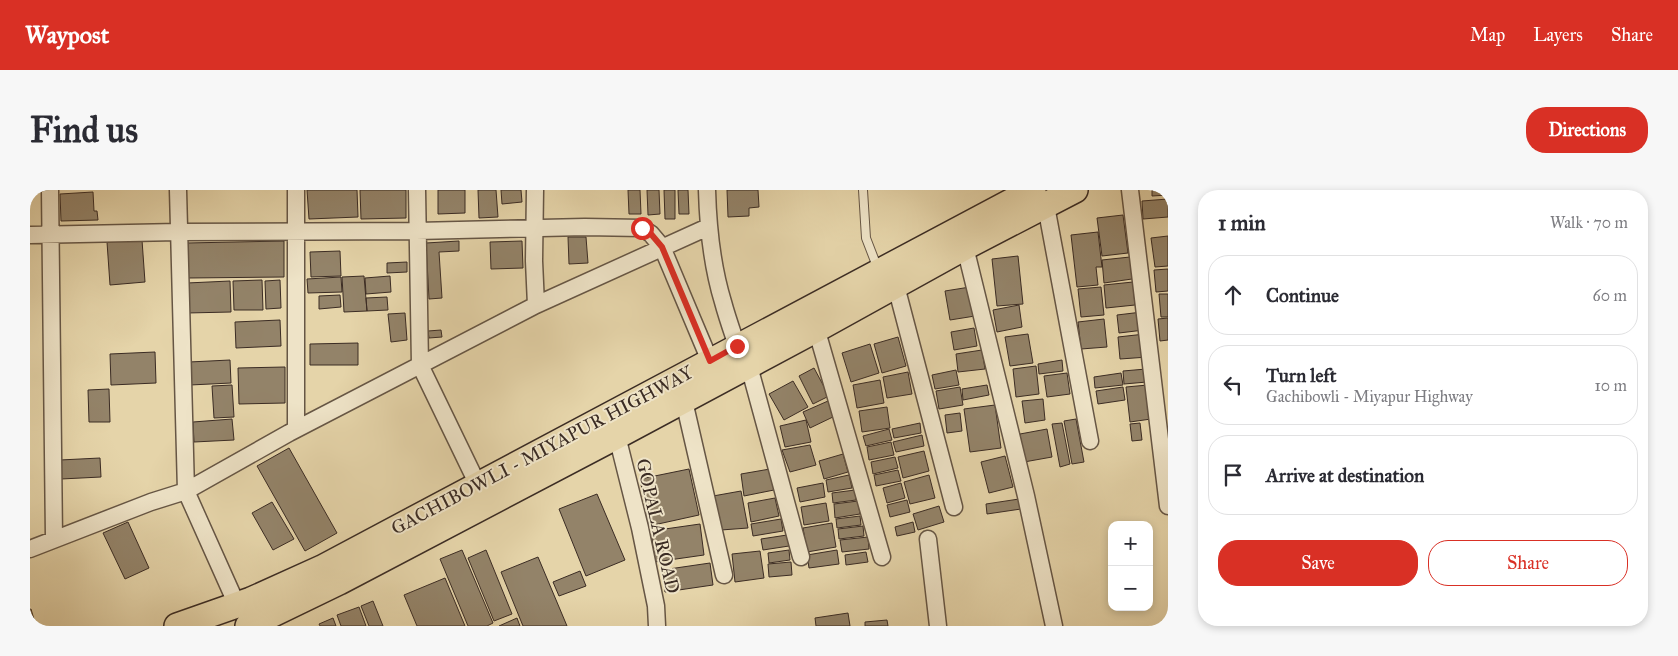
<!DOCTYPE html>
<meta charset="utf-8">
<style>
:root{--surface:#fff;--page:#f7f7f7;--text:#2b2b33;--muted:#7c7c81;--line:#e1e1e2;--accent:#d93025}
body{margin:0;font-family:"IM FELL Great Primer",serif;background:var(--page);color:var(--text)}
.controls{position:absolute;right:15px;bottom:15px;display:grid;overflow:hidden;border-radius:10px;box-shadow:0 2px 8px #0003}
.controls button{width:45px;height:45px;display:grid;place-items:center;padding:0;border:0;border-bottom:1px solid var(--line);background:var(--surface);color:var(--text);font:25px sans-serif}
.stop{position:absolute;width:15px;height:15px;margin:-11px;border:4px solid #d93025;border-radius:50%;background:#fff}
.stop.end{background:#d93025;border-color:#fff;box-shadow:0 1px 5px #0008}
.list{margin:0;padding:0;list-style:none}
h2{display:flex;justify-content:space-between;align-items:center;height:65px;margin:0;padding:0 20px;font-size:21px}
h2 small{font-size:16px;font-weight:400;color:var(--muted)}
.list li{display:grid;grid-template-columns:32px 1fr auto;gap:15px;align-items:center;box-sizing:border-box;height:80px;margin:0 10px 10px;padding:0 10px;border:1px solid var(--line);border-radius:20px}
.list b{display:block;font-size:19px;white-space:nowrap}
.list p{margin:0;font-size:16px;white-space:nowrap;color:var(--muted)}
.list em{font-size:16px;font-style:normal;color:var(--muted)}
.actions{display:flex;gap:10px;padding:15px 20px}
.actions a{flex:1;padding:11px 0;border:1px solid var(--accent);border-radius:20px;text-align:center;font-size:18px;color:var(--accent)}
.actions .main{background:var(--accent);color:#fff}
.icon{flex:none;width:28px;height:28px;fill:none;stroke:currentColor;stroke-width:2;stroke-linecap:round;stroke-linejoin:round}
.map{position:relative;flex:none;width:1138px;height:436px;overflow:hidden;border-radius:20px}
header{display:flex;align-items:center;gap:30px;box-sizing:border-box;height:70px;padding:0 25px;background:var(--accent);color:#fff}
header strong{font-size:24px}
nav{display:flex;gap:28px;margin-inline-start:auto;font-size:18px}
.intro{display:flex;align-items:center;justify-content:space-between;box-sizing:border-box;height:120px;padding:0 30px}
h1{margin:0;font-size:35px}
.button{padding:12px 22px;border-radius:20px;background:var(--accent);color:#fff;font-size:18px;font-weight:700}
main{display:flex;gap:30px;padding:0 30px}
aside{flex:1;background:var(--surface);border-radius:20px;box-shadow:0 2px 8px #0003}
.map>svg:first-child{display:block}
</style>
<header>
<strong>Waypost</strong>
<nav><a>Map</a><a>Layers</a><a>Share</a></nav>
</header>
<div class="intro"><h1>Find us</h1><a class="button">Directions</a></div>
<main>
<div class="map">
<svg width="1138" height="436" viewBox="0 0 1138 436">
<rect width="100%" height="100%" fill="#e5d4a9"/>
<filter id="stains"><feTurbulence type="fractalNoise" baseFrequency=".004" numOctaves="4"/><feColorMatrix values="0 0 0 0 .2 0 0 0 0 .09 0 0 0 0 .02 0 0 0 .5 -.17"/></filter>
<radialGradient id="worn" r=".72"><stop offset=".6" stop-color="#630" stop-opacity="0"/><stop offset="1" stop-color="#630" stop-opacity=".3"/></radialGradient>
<path fill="#938369" stroke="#3b2c24" d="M277,0h50l1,27 -49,2z
M330,0h46v28l-45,1z
M408,0h27v23l-27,1z
M448,0h18l2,27 -19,1z
M471,0h20l1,12 -20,2z
M598,0h12l1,24h-12z
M617,0h12l1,24 -12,1z
M634,0h11v29h-10z
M648,0h10l1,24h-10z
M697,0h31l1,17 -10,1v8l-21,1z
M1122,0h16v5l-16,1z
M63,2l1,19h3l1,9 -37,1 -1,-27z
M1138,9v18l-25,2 -1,-18z
M1093,25l5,38 -26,3 -5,-38z
M1068,42l4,35h-6l2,18 -21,2 -6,-52z
M1138,46v30l-13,1 -4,-29z
M538,47h18l2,26 -19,1z
M112,50l3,42 -35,3 -3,-43z
M254,51v36l-96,1 -1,-35z
M429,51v10l-20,1 3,46 -13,1 -3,-56z
M492,51l1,27 -32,1 -1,-27z
M310,61l1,25 -30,1 -1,-25z
M988,66l5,48 -26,2 -5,-47z
M1100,67l2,22 -28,4 -2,-23z
M377,72v10l-20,1v-10z
M1138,79v22l-12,1 -2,-22z
M334,86l3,35 -23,1 -2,-35z
M360,86l1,16 -25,2 -1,-16z
M311,87l1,15 -34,1 -1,-14z
M232,90l1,30h-29l-1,-29z
M250,90l1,28 -15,1 -1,-28z
M200,91l1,31 -44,1v-30z
M1103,92l2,23 -29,3 -2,-23z
M940,97l5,29 -25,4 -5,-29z
M1071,97l3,28 -23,2 -3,-28z
M1129,104h9v23h-7z
M310,105l1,12 -22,2v-13z
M357,107l1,13 -21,1 -1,-13z
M989,115l3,22 -25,5 -4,-22z
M1112,122l2,18 -25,3 -2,-18z
M375,123l2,27 -16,2 -3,-28z
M1138,128v22l-8,1 -2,-22z
M1074,129l3,28 -26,2 -3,-27z
M250,130l1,26 -45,2 -1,-26z
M944,138l3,18 -23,4 -3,-18z
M411,140l1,7 -13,1 -1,-7z
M998,144l5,29 -23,3 -5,-29z
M1115,144l3,23 -28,2 -2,-22z
M868,147l8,29 -24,7 -8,-29z
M328,153v22h-48v-21z
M840,154l9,29 -28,9 -9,-29z
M952,160l3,19 -27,3 -2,-18z
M125,162l1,31 -45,2 -1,-31z
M200,170l1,23 -41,2 -1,-23z
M1032,170l1,11 -24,3 -1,-10z
M1006,176l3,28 -23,3 -3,-28z
M255,177v36l-46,1 -1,-36z
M784,178l15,28 -16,8 -14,-28z
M1116,179l1,13 -23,2 -1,-13z
M926,180l3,15 -24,4 -3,-14z
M878,182l4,22 -25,4 -4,-21z
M1037,183l3,21 -23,3 -3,-21z
M1091,183l2,12 -28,3 -1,-11z
M850,190l4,23 -27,5 -4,-23z
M763,191l15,26 -24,13 -15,-26z
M202,195l2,32 -20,1 -2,-32z
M957,195l2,10 -26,5 -1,-11z
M1118,195l3,34 -21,3 -4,-35z
M930,197l3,18 -24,4 -3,-18z
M1093,197l2,13 -27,4 -2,-13z
M79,199l1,33h-21l-1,-32z
M1013,209l2,21 -20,3 -3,-22z
M798,211l7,15 -25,12 -7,-16z
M965,215l6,43 -31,4 -6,-43z
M857,217l3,21 -28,4 -3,-21z
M930,223l2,18 -15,2 -2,-18z
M202,229l2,21 -40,2 -1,-20z
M1046,229l8,43 -12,2 -8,-43z
M776,230l5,22 -26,5 -5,-21z
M890,233l1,10 -27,5 -2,-9z
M1032,233l8,41 -10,3 -8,-43z
M1110,233l2,17 -10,1 -2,-17z
M859,239l3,11 -26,6 -3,-10z
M1017,239l5,28 -28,5 -4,-28z
M892,245l2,11 -28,6 -3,-10z
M861,252l3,13 -25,5 -2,-13z
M780,255l6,20 -26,7 -8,-22z
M259,258l48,85 -32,18 -48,-85z
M894,261l5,20 -26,7 -5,-21z
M813,264l5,18 -24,7 -5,-18z
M975,266l8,31 -24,6 -8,-31z
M865,267l3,11 -25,6 -2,-12z
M70,268l1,19 -40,2 -1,-19z
M659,279l10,46 -50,11 -9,-47z
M740,279l4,21 -30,6 -3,-22z
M868,280l3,11 -25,5 -2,-11z
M819,285l3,13 -24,4 -2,-12z
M899,285l6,23 -25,6 -6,-22z
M793,293l2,14 -25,5 -3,-14z
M871,293l4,15 -18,5 -4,-15z
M825,300l1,10 -23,3 -1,-10z
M711,301l7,37 -27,2 -8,-34z
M567,304l28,66 -39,16 -27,-67z
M745,308l4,18 -28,6 -3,-19z
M989,309l2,10 -34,5 -1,-10z
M877,310l3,12 -20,5 -3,-12z
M828,311l2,13 -25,4 -1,-14z
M242,312l22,37 -21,11 -21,-37z
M796,313l3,18 -25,4 -3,-18z
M909,316l5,16 -26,8 -5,-16z
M830,326l1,9 -24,3 -1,-9z
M751,329l2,12 -30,5 -2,-12z
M98,332l21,46 -24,11 -22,-46z
M883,332l2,10 -18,4 -2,-9z
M802,333l4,24 -29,5 -4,-24z
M670,334l4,31 -49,7 -4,-31z
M833,336l1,10 -25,3 -1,-10z
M757,345l2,11 -26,4 -2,-11z
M838,347l1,12 -27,3 -2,-12z
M432,360l31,73 -6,3h-19l-28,-67z
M456,360l26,64 -18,7 -26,-63z
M759,360l1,10 -21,3 -1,-10z
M807,360l2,14 -30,4 -2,-13z
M730,361l4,27 -29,4 -3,-28z
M836,362l2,10 -22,3 -1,-10z
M508,367l29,69h-44l-22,-54z
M761,372l1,13 -23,2 -1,-13z
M680,373l3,22 -48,7 -3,-22z
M550,381l6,15 -27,10 -6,-14z
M415,388l20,48h-48l-13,-31z
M343,411l10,25h-14l-8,-20z
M329,417l7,19h-25l-4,-11z
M0,419h1l5,17h-6z
M818,423l2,13h-34l-1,-8z
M303,428l3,8h-16l-1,-2z
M487,428l3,8h-21z
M857,430l1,6h-23v-4z"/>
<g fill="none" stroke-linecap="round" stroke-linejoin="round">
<g stroke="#665645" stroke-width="10">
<path id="lane" d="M833,0l3,48 12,31"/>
</g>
<g stroke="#665645" stroke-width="19">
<path id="street" d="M20,0l4,349
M148,0l8,301 51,114
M266,0v239
M387,0l3,175 58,120
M505,0l-1,71 2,44
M677,0c1,37 5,76 16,112 4,15 9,29 14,44
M1100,0l38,316
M1016,16l44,235
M0,45l148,-3 239,-1 168,-4 57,1 9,6 11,13 48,114
M935,57l61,249 28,130
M866,96l58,221
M784,131l68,236
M719,176l52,191
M654,211l40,174
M587,246l23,92 16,78 1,20
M898,349l10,87
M0,359l121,-47 35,-11 103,-58 247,-128 172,-78"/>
</g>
<g stroke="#3b2c24" stroke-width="28">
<path id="primary" d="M147,436l74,-26 71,-32 711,-378
M218,436l91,-44 278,-146 200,-107 148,-82 110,-57"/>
</g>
<use href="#lane" stroke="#eee3c7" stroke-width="8"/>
<use href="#street" stroke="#eee3c7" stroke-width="16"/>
<use href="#primary" stroke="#e5d4a9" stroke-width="25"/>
</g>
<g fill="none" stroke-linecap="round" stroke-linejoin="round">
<path stroke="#d93025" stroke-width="6" d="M612,38l9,6 11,13 48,114 27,-15"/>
</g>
<g text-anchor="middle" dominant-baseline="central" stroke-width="4" stroke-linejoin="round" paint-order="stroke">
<g font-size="19" fill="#3b2c24" stroke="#eee3c7">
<text transform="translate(512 260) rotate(-28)">GACHIBOWLI - MIYAPUR HIGHWAY</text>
<text transform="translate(628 336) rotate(77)">GOPALA ROAD</text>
</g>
</g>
<rect width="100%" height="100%" filter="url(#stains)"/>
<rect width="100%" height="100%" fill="url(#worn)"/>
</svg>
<div class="controls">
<button>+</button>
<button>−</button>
</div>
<div class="stop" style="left:612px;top:38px"></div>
<div class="stop end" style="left:707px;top:156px"></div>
</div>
<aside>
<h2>1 min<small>Walk · 70 m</small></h2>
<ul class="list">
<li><svg class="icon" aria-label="ahead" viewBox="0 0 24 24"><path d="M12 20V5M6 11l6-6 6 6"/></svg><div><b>Continue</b></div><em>60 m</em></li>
<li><svg class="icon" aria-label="left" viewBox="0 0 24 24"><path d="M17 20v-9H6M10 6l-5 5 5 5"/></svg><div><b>Turn left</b><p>Gachibowli - Miyapur Highway</p></div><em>10 m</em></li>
<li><svg class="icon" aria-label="arrive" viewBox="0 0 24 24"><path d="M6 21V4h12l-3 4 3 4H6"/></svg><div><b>Arrive at destination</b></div></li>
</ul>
<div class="actions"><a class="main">Save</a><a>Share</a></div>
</aside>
</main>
